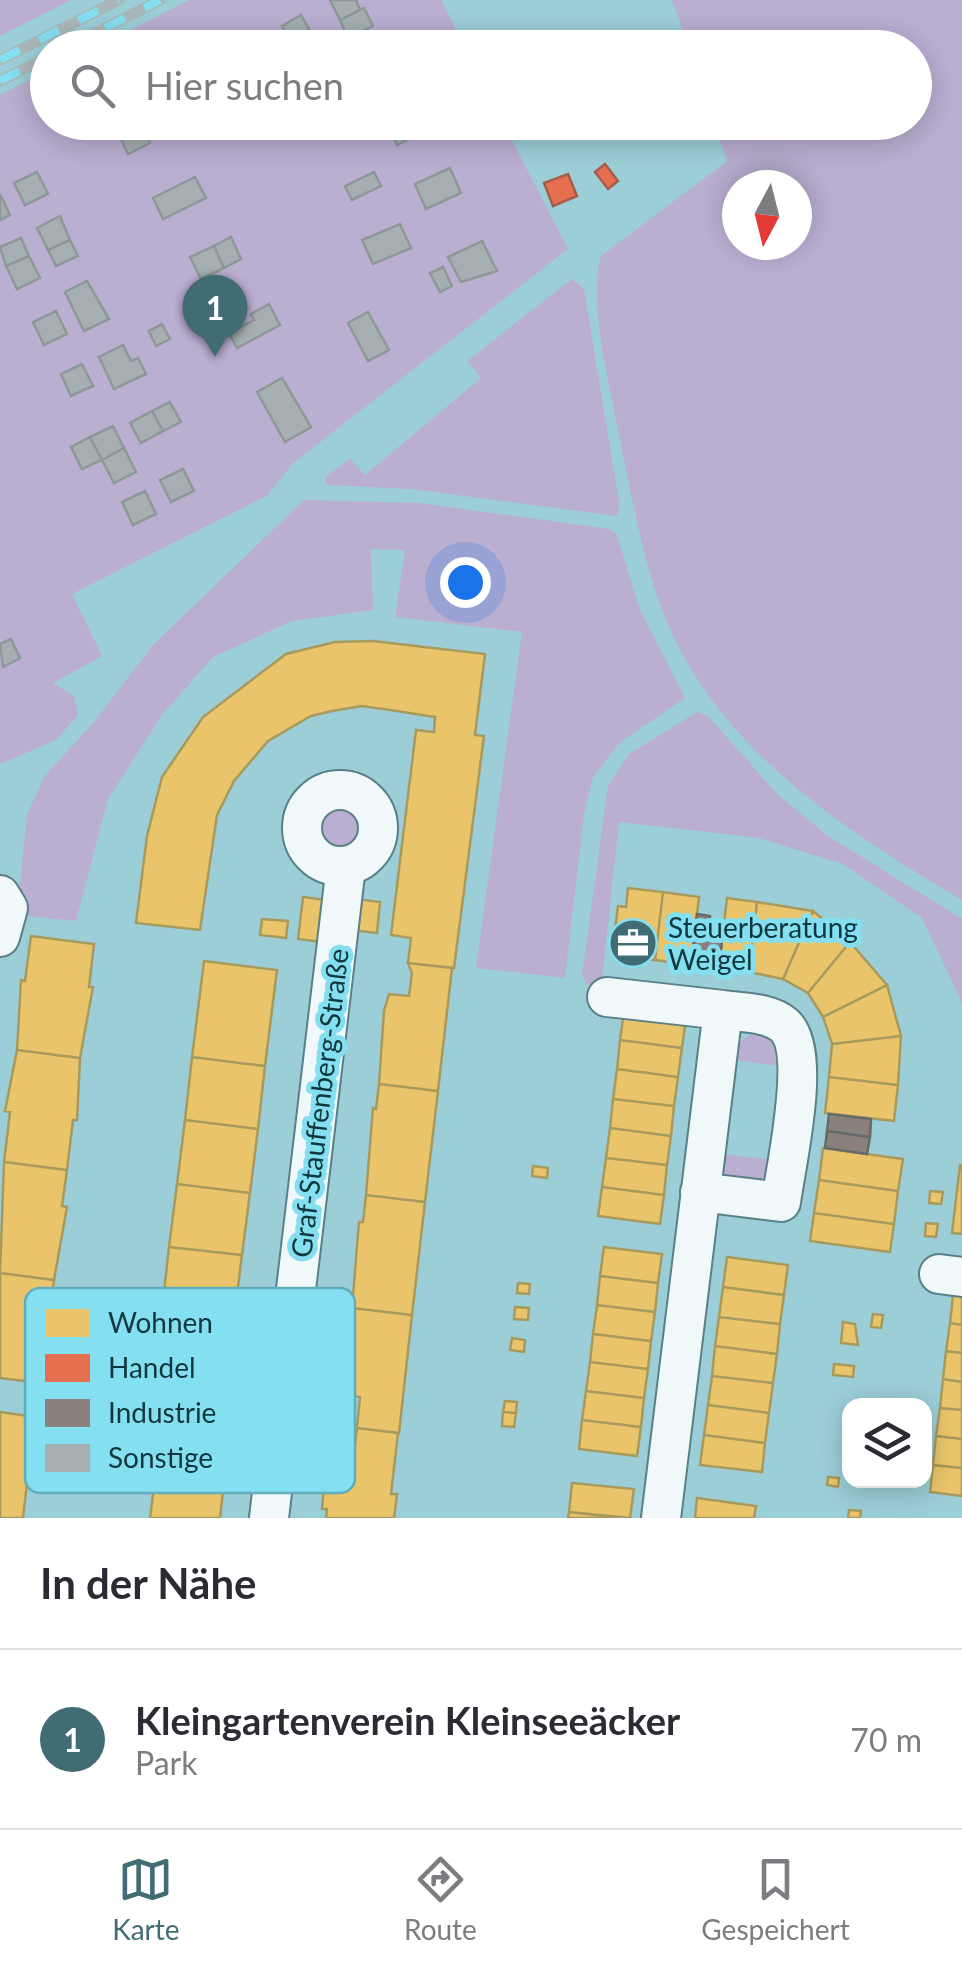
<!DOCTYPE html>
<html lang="de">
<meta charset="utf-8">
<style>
:root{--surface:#fff;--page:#f7f7f7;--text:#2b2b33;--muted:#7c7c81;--line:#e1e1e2;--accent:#416c74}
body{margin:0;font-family:Lato,sans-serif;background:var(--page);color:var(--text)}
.controls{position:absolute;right:30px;bottom:30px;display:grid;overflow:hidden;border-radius:20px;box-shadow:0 5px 25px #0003}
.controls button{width:90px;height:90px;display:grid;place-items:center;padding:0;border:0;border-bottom:2px solid var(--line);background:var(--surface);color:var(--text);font:50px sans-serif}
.compass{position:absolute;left:722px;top:170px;width:90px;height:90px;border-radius:50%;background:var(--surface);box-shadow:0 5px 25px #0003;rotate:187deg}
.you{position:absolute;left:465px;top:582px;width:35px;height:35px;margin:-25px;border:8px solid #fff;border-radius:50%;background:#1a73e8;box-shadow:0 0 0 15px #1a73e833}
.badge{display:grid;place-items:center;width:65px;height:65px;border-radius:50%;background:var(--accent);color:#fff;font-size:32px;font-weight:700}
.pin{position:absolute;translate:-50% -82px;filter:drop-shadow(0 2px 5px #0008)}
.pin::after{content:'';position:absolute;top:52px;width:35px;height:30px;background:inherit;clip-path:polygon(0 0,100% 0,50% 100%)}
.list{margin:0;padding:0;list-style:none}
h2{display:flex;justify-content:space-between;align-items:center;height:130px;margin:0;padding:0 40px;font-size:42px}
h2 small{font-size:32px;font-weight:400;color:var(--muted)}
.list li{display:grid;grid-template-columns:65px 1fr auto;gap:30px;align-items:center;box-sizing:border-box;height:180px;padding:0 40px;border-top:2px solid var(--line)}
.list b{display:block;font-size:38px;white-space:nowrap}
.list p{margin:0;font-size:32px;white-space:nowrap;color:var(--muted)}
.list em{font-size:32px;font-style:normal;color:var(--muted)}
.icon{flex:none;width:55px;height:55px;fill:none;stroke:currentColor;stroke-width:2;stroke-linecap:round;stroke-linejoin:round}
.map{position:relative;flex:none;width:962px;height:1518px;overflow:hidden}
.search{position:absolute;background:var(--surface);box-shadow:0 5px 25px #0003;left:30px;right:30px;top:30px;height:110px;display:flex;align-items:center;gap:25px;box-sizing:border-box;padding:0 35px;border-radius:55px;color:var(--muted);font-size:38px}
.sheet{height:310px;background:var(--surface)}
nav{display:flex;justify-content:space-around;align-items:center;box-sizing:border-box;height:140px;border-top:2px solid var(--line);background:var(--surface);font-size:28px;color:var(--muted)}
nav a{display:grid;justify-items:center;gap:5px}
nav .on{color:var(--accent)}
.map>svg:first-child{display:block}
</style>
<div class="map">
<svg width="962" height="1518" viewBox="0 0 962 1518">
<rect width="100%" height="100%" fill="#9cced8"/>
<path fill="#baaed1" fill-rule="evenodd" d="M0,0h71l-71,36z
M189,0h252l24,47 -369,1z
M672,0h290v900c-118,-70 -245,-152 -298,-285 -23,-59 -33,-124 -46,-185 -9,-48 -30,-127 -17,-174l126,-95 -13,-38 200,-1v-74l-225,-1zM737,185h60v60h-60z
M47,71l1,51 455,1 65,126 -276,215 -24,31 -196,99 30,62 -49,27 22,14 3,18 -22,25 -56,24v-669z
M572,279l12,10 36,219 -4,8 -205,-27 -85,-4v-9l24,-17 15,16 116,-97 -14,-17z
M304,500l115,3 191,26 7,6 23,75 45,88 -66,45 -26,34 -9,37 -19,164 -89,-10 46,-336 -127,-15 10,-67 -34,-1 2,61 -81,11 -79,36 -51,58 -54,84 -32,122 -59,-6 10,-100 17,-38 49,-54 61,-79z
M697,712l11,4 69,78 51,42 134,83v84l-40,-85 -79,-54 -84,-26 -140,-16 -18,166 -15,-4 -4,-9 26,-189 21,-32z
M320 829a19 19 0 1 1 38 0a19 19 0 1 1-38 0Z
M753,1032l21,6 6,28 -47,-6 3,-15z
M721,1154l53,6 -14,23 -33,-5 -7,-11z"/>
<path fill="#e9c46a" stroke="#a89a5d" stroke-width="2.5" d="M373,641l112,13 -10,81 9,1 -30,232 -46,-5 3,-25 -20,-3 25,-205 18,2 1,-15 -45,-7 -28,-4 -30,5 -21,5 -43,25 -34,40 -17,34 -17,115 -64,-7 11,-87 15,-59 41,-60 83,-63 49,-12z
M628,888l35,4 -8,68 -36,-4 2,-17 -7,-1 4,-32 8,1z
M663,892l36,5 -8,68 -36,-5z
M303,897l24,3 -5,42 -24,-3z
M727,898l30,4 -8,70 -30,-4z
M356,899l24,3 -3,31 -25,-3z
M757,902l56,9 -30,68 -34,-7z
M813,911l37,31 -42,51 -25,-14z
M262,919l26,2 -2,17 -26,-3z
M31,936l63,8 -5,43h4l-13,71 -63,-8 4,-70 4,1z
M850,942l37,43 -64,32 -15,-24z
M204,961l73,9 -12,96 -73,-9z
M408,963l44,5 -14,123 -59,-7 5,-73 5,-17 20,2 3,-23z
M887,985l14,51 -69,8 -9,-27z
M624,1011l62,7 -4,30 -62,-8z
M901,1036l-3,49 -69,-8 3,-33z
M620,1040l62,8 -4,29 -61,-8z
M17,1050l63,8 -3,62h-4l-6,50 -63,-8 6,-50 -5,-1z
M192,1057l73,9 -7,63 -73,-9z
M617,1069l61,8 -4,29 -61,-7z
M829,1077l69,8 -4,36 -69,-8z
M379,1084l59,7 -13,111 -59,-7 7,-87 3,1z
M613,1099l61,7 -3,30 -61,-8z
M185,1120l73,9 -8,64 -73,-9z
M610,1128l61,8 -4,29 -61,-7z
M823,1148l80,11 -5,32 -79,-11z
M606,1158l61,7 -3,30 -62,-8z
M4,1162l63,8 -5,36 5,1 -13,73 -54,-7z
M960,1165h2v69l-10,-1z
M533,1166l15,2 -1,10 -15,-2z
M819,1180l79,11 -4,33 -80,-11z
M177,1184l73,9 -8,62 -73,-8z
M602,1187l62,8 -4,29 -62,-8z
M930,1191l13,1 -2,12 -12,-1z
M366,1195l59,7 -13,113 -60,-7 7,-86h4z
M814,1213l80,11 -4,28 -80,-11z
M926,1223l12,1 -2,13 -11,-1z
M169,1247l73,8 -8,64 -72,-9z
M604,1247l58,7 -4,29 -58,-7z
M727,1257l61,8 -4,30 -61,-8z
M0,1273l54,7 -5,37 4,1 -12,65 -41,-5z
M600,1276l58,7 -3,29 -58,-7z
M518,1283l12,1 -1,10 -12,-1z
M723,1287l61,8 -4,29 -61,-7z
M953,1295l9,1v29l-12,-2z
M597,1305l58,7 -4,29 -58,-7z
M515,1307l14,1 -1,12 -14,-1z
M352,1308l60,7 -13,118 -42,-5 3,-31 -18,-2 2,-54 4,1z
M873,1314l10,1 -2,13 -10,-1z
M719,1317l61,7 -3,30 -62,-8z
M843,1322l12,2 3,21 -17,-2z
M950,1323l12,2v28l-16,-2z
M593,1334l58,7 -3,28 -58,-7z
M512,1338l13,2 -1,12 -14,-2z
M715,1346l62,8 -4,29 -61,-7z
M946,1351l16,2v29l-19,-3z
M590,1362l58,7 -4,29 -58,-7z
M834,1364l20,2 -1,11 -20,-2z
M712,1376l61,7 -4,30 -61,-8z
M943,1379l19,3v28l-22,-2z
M586,1391l58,7 -3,29 -59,-7z
M505,1401l12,1 -1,11 -13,-1z
M708,1405l61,8 -4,30 -61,-8z
M940,1408l22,2v29l-26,-3z
M0,1412l36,5 -2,16 7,1 -2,20 -8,-1 -1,10 8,1 -3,20 -8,-1 -4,35h-23z
M503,1412l13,1 -2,14 -12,-1z
M582,1420l59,7 -4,29 -58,-7z
M357,1428l41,5 -7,61h6l-3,24h-68l1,-9h-5l2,-23 5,1 1,-8 21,2z
M161,1431l52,6 -2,18 16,2 -7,61h-70z
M704,1435l61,8 -3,29 -62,-7z
M936,1436l26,3v29l-29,-3z
M933,1465l29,3v28l-32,-4z
M828,1477l11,1 -1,9 -11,-2z
M572,1483l62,6 -4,29 -61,-6z
M697,1498l59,8 -2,12h-59z
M849,1510l12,1 -1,7h-12z
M569,1512l52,6h-53z"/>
<path fill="#e76f51" stroke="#a65e4b" stroke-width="2.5" d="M662,122h24v2l-21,7z
M605,164l13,17 -10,8 -13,-17z
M568,174l9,22 -24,10 -9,-23z"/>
<path fill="#8a817c" stroke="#656b69" stroke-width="2.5" d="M697,914l13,2 -1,10 14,3 -3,30 -28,-3z
M829,1114l42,5 -1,18 -43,-6z
M827,1131l43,6 -3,17 -42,-6z"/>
<path fill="#a5aeb0" stroke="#8e9899" stroke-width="2.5" d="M330,0h26l4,10 -20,10z
M364,8l9,18 -25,12 -8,-18z
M301,15l11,19 -19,11 -11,-19z
M113,122h26l11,21 -22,11z
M387,122h39l3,7 -32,16z
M450,168l11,25 -35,16 -11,-25z
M37,172l11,22 -23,11 -11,-22z
M374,172l7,14 -29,14 -7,-14z
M195,177l11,21 -43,21 -10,-21z
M0,194l10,21 -10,5z
M60,216l10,24 -22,10 -11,-22z
M400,224l11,24 -38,16 -11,-24z
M231,237l10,22 -17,9 -10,-22z
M21,238l8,18 -23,10 -6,-19z
M70,240l8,16 -22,10 -8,-16z
M482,241l15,30 -36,11 -13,-25z
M214,246l10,22 -23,11 -11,-22z
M29,256l11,22 -23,11 -11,-23z
M443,267l9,19 -12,6 -10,-19z
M87,281l22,38 -25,12 -19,-39z
M269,304l11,21 -43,23 -8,-15 25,-13 -3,-6z
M56,311l11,23 -23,11 -11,-23z
M368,312l21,38 -21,11 -20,-38z
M162,324l8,15 -14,7 -7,-15z
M123,345l8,16 7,-3 8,16 -32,15 -15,-32z
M82,364l11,22 -22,10 -10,-22z
M282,378l29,49 -26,15 -28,-50z
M170,402l11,20 -18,9 -11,-20z
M152,411l11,20 -22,12 -11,-20z
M113,426l11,22 -22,12 -12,-23z
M90,437l12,23 -20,9 -11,-22z
M124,448l12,24 -22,11 -12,-23z
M183,469l11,22 -23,11 -11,-22z
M145,491l11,23 -23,11 -11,-23z
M11,639l9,19 -17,9 -3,-23z"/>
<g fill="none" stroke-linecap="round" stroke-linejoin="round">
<g stroke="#598087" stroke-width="42">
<path id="minor" d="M302 828a38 38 0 1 1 76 0a38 38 0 1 1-76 0Z
M0,895l8,13 -8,29
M607,997l116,13
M939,1274l23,3
M269,1518l77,-652
M661,1518l62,-508c20,3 46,2 61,15 29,26 2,139 -3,177l-81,-10"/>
</g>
<use href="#minor" stroke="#f0f8f9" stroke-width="38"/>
<g stroke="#aab7b9" stroke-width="11">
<path id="rail" d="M66,48l94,-48
M0,60l119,-60
M0,81l48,-24"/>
</g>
<use href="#rail" stroke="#84dff0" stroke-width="8" stroke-dasharray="22" stroke-linecap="butt"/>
</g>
<defs>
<g id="office-disc" transform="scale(2.5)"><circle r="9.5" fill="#416c74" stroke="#84dff0"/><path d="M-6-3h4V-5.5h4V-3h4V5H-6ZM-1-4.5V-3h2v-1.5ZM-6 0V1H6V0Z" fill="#fff"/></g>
</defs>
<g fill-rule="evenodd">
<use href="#office-disc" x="633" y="943"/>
</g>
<g text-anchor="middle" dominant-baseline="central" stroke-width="10" stroke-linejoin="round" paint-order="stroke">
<g font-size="28" fill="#10373e" stroke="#84dff0" text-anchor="start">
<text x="668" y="927">Steuerberatung<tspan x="668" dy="32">Weigel</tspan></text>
</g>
<g font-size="28" fill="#10373e" stroke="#84dff0">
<text transform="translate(319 1103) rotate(-83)">Graf-Stauffenberg-Straße</text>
</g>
</g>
<rect x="25" y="1288" width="330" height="205" rx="15" fill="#84dff0" stroke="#61adbb" stroke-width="2.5"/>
<rect x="45" y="1309" width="45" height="28" fill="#e9c46a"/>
<rect x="45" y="1354" width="45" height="28" fill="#e76f51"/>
<rect x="45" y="1399" width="45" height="28" fill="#8a817c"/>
<rect x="45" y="1444" width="45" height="28" fill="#a5aeb0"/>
<g font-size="28" fill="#10373e">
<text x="108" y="1333">Wohnen</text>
<text x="108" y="1378">Handel</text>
<text x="108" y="1423">Industrie</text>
<text x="108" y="1468">Sonstige</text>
</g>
</svg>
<div class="controls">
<button><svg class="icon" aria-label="layers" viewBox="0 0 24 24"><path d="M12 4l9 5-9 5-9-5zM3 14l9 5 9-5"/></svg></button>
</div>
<svg class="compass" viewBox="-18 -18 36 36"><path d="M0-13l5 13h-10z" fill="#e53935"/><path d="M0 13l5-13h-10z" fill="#7c7c81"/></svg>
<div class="you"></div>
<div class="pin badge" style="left:215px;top:357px">1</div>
<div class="search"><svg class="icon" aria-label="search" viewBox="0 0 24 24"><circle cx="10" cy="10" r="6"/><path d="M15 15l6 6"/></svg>Hier suchen</div>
</div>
<section class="sheet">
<h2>In der Nähe<small></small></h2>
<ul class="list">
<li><span class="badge">1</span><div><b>Kleingartenverein Kleinseeäcker</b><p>Park</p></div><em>70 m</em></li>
</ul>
</section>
<nav>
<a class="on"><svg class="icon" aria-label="map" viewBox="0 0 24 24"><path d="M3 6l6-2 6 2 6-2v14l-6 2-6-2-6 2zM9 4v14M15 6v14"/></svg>Karte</a>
<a><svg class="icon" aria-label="directions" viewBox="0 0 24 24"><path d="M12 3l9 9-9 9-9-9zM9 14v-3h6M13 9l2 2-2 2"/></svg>Route</a>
<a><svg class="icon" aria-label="saved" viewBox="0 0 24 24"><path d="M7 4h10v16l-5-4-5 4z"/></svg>Gespeichert</a>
</nav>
